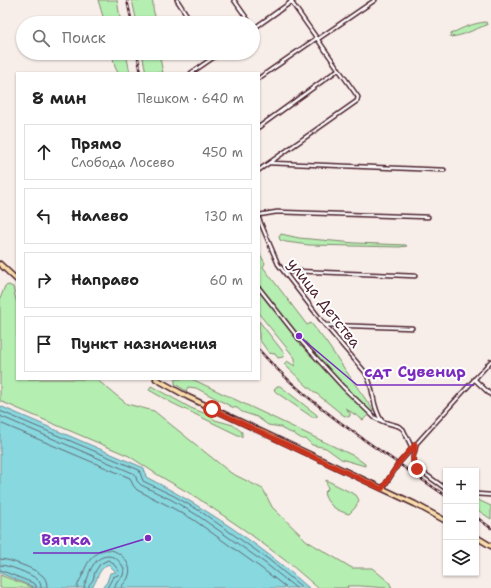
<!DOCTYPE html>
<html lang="ru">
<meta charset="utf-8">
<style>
:root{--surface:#fff;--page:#f2f2f2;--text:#222;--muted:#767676;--line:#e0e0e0}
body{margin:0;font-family:"Shantell Sans",sans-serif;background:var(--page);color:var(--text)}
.controls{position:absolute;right:12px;bottom:12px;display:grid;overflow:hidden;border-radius:0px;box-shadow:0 1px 3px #0004}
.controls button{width:36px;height:36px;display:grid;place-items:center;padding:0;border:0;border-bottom:1px solid var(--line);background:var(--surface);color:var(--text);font:20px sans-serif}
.stop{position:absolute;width:12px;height:12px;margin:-9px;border:3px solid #c8321e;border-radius:50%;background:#fff}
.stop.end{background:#c8321e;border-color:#fff;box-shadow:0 1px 4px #0008}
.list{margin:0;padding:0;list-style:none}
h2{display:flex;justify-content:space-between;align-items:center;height:52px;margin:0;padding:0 16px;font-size:17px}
h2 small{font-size:13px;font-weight:400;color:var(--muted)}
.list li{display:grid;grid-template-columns:26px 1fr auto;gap:12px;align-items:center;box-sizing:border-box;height:56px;margin:0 8px 8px;padding:0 8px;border:1px solid var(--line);border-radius:0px}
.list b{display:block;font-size:15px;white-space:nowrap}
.list p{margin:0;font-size:13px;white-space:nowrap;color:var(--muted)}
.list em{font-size:13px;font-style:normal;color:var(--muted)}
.icon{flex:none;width:22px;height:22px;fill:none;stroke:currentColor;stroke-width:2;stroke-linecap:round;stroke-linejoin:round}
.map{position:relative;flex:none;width:491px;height:588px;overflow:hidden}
.search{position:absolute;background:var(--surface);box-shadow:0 1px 3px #0004;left:16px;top:16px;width:244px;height:44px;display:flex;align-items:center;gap:10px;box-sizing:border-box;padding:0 14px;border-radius:22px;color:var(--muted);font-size:15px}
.panel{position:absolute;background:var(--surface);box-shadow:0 1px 3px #0004;left:16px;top:72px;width:244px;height:308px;border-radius:0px}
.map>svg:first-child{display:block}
</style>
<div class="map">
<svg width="491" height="588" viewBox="0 0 491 588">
<rect width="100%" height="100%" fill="#f8eee9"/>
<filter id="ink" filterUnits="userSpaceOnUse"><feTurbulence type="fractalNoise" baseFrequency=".025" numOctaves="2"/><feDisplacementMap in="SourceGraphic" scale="8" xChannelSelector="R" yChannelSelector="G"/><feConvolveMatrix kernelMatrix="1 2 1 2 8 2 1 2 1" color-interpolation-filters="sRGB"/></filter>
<g filter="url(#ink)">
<path fill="#b5eeb1" stroke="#80866e" d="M98,0h19l4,23h-16z
M132,0h19l2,2v7l4,14h-20z
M486,22l1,3c-13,4 -23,11 -37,12l1,-3c10,-6 23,-11 35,-12z
M112,53h14l4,20h-12l-3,-6z
M142,53h17l4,20h-17z
M281,234l18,4 56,5 51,2 1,1 -7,1 -91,-2 -23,-3 -6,-2 -1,-3z
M259,252l6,11 -2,4 44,58 4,-2 15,19 47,68 -10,10 -18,-12 5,5v3l-2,1 -5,-2 -36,-29 -23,-22 3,-3 8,5v-8l-36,-44z
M9,285l4,2 4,17v75h79l31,25 27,7 77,62 32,16 9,18 35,34 45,27h20l17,14 3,6c-15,0 -29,-3 -45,-2l1,2h-30l-28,-24 -44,-33 -50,-34 -38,-22 -29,-19 -129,-55v-102l5,-13z
M259,321l25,32 -1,4 -5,1 -3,-4 -6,-1 -10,-14z
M175,379h17l162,77 11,8v2l-24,-7 -15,-11 -14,-3 -6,-6h-4l-8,-5 -12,-5 -1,-2 -13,-2 -11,-8 -15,-5 -5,-4 -5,-1 -36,-19 -8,-1 -2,4 -11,-7z
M151,386l40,22 18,7 6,5 18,5 9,7v5l-70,-34 -23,-13z
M277,386h3l37,29v2h-5l-35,-24 -3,-3z
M326,480l30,15 3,5 -4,8 -6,6c-12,-3 -22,-9 -25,-21l4,-4z
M476,499l15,7v13l-15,-10z
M0,575l34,13h-34z"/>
<path fill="#87d8df" stroke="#6f8e97" d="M0,406l144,62 2,9c57,29 115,68 163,111h-207l5,-6 3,-9 6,-1 -8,-8c-13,9 -8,14 -17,24h-55l-36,-15z"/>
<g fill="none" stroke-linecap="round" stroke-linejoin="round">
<path stroke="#626973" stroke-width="1" d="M0,411l139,59 4,11 31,15 26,15 68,48 35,29
M0,416l135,58 2,7 4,4 31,15 25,15 68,48 31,25
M0,423l130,55 3,7 4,5 32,16 25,14 67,48 26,20
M0,559c9,0 36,10 43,17 3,3 4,7 4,12
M0,565c9,0 30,9 37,14 3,3 4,5 4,9
M0,570l33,13 3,2v3
M77,588c1,-6 4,-9 6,-14 6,-20 24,-34 41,-16 4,5 7,11 5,17 -1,6 -6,8 -8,13
M84,588c0,-5 3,-7 4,-11 2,-5 0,-2 2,-6 7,-18 26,-21 34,-2l-1,7 -6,5 -3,7
M89,588v-3l4,-5 2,-8 5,-8 8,-4 4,2 7,9 -1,4 -5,2 -6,11"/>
<g stroke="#4a1f2b" stroke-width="5.5">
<path id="street" d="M177,0l15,23
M234,0l14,20
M253,29l41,-29
M318,39l57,-39
M213,53l2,3
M191,73l29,-20
M259,78l58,-40
M259,127l80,-58
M270,163l174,7
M259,170l98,-69 1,-4 -68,-97
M259,215l18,-3 151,5
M259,219l19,45 47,61 40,47c10,15 6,34 17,49
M285,273l9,-2 121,5
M259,288l41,52 43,47 32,31 9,4 14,4 5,3 9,19
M326,325l86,3
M474,379l17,16
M415,444l1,2 -3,11 1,9 32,23
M383,488l16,-25 92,-102
M476,494l15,1"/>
</g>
<g stroke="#4a1f2b" stroke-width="7">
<path id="primary" d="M0,264l17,16
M156,379l32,18 227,107 31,17
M476,537l15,9"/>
</g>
<use href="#street" stroke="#fff" stroke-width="2.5"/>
<use href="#primary" stroke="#f9deab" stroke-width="4"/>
<g stroke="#4a1f2b" stroke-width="2.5">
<path id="rail" d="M127,0l5,23
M137,53l4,20
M259,350c52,59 123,101 187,146
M476,517l15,11"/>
</g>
<use href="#rail" stroke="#fff" stroke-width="1" stroke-dasharray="3" stroke-linecap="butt"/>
</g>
</g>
<g fill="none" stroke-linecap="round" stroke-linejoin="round" filter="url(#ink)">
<path stroke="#c8321e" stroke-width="5" d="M212,409l170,80 16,-25 17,-20c2,10 -7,17 2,25"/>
</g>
<g text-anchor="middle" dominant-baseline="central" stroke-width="4" stroke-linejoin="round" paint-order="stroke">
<g font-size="15" fill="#4a1f2b" stroke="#fff">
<text transform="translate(324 303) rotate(52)">улица Детства</text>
</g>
</g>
<path fill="none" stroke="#7b2cbf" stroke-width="1.5" d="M299 336L357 385H474M148 538L99 553H33"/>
<g fill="#7b2cbf" stroke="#fff" stroke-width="1.5">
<circle cx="299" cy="336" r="4"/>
<circle cx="148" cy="538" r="4"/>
</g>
<g font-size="16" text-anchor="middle" font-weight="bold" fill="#7b2cbf" stroke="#fff" stroke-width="4" stroke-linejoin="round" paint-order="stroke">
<text x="415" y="377">сдт Сувенир</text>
<text x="66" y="545">Вятка</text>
</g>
</svg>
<div class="controls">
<button>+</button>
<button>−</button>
<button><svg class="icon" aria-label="layers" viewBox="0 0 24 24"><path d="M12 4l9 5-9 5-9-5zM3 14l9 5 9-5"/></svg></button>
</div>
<div class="stop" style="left:212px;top:409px"></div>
<div class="stop end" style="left:417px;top:469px"></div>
<div class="search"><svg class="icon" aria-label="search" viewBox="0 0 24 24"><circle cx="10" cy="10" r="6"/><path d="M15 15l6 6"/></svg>Поиск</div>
<section class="panel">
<h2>8 мин<small>Пешком · 640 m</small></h2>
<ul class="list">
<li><svg class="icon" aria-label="ahead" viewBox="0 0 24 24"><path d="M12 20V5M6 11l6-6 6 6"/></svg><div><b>Прямо</b><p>Слобода Лосево</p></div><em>450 m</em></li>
<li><svg class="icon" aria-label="left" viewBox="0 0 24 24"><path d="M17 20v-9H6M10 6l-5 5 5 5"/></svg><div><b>Налево</b></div><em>130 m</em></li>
<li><svg class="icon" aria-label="right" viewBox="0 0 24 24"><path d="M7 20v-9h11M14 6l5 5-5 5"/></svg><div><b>Направо</b></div><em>60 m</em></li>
<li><svg class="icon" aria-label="arrive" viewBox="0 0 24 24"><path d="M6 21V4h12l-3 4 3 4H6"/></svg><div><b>Пункт назначения</b></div></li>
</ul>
</section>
</div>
